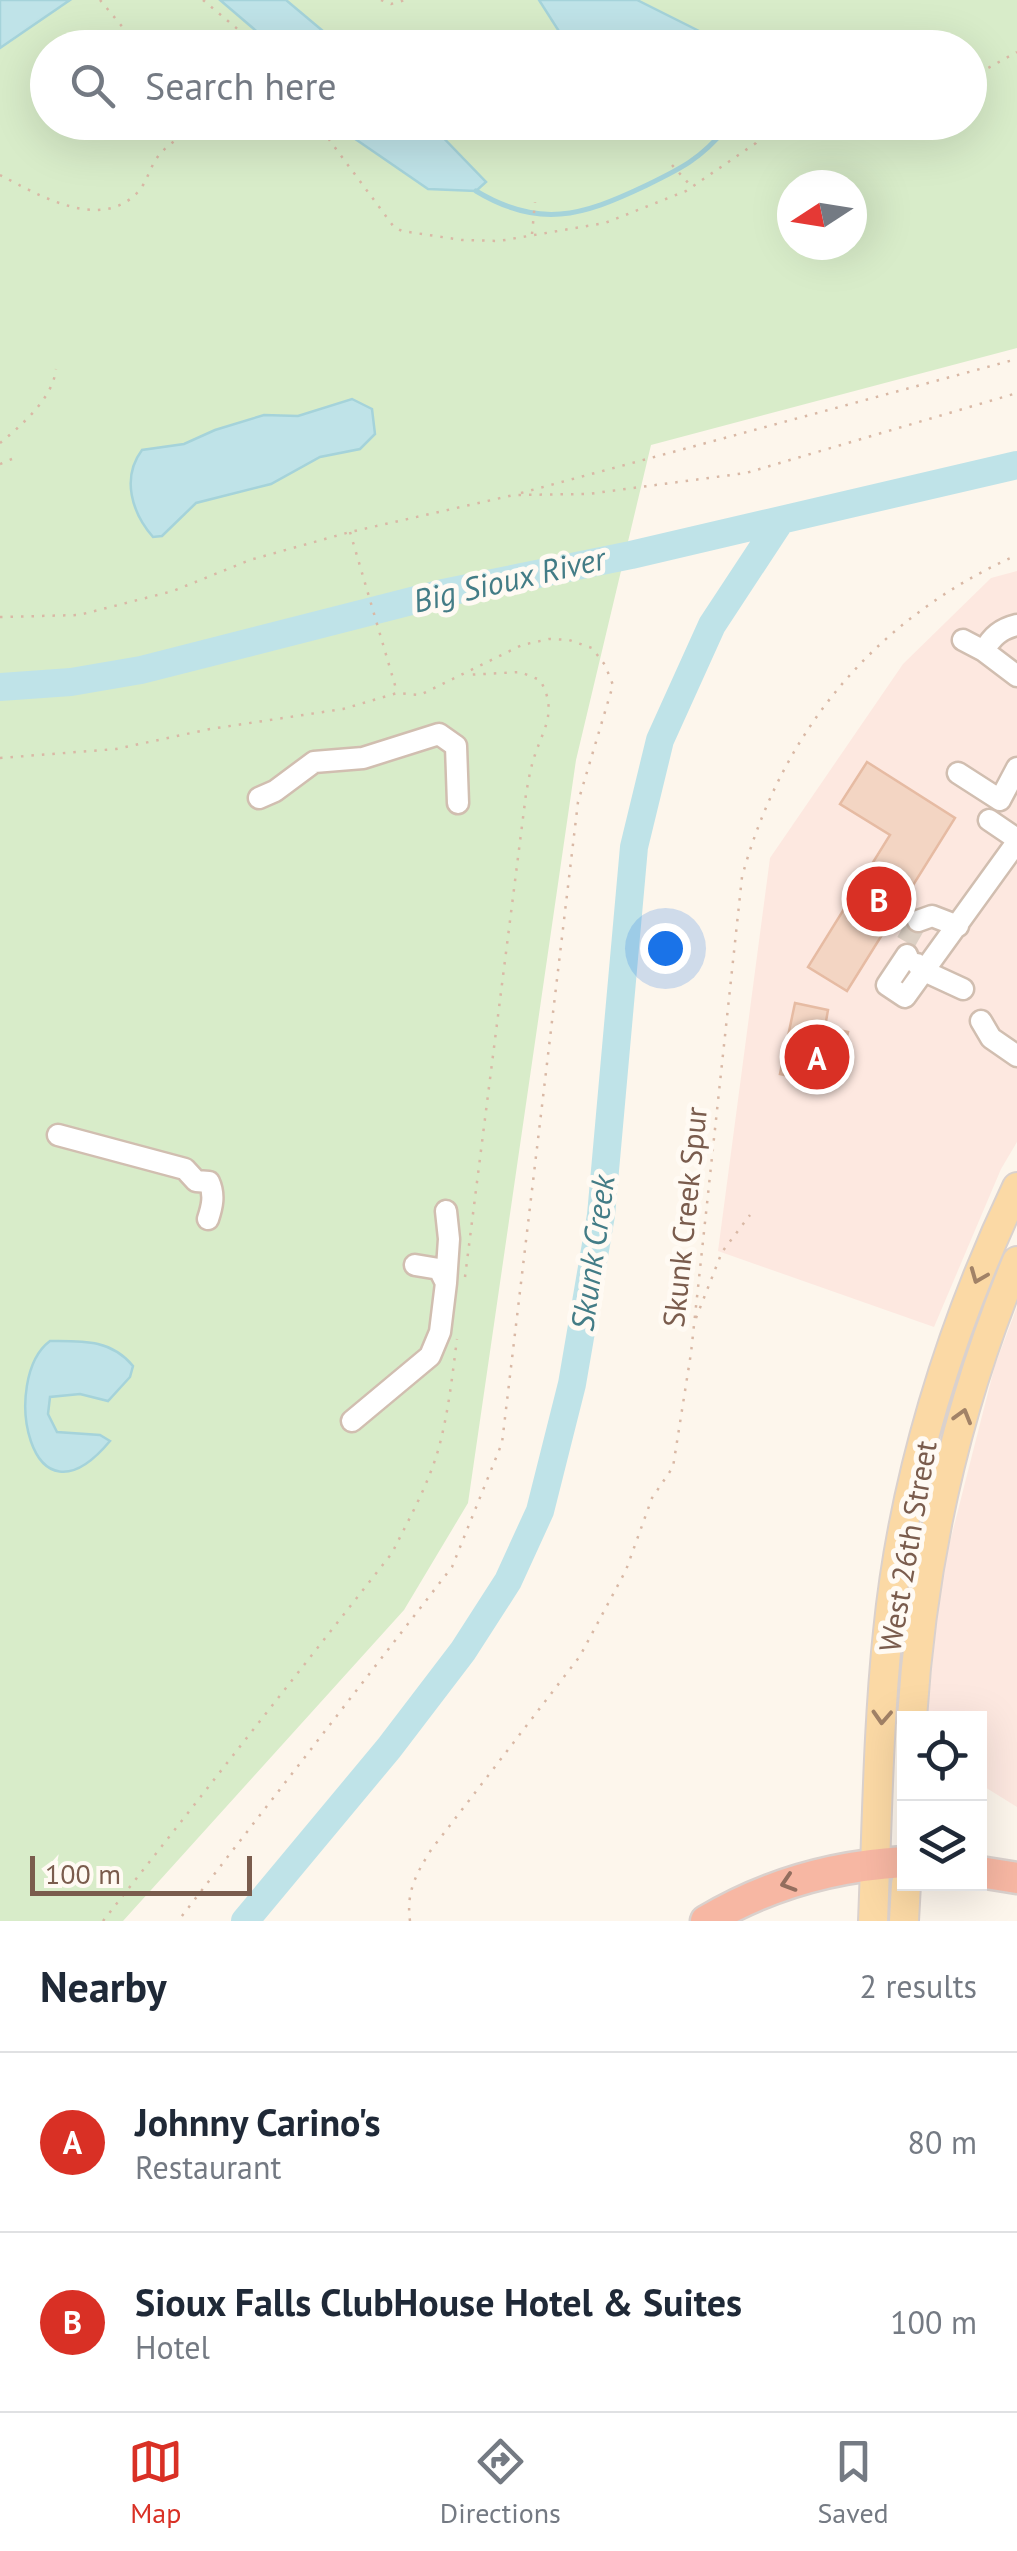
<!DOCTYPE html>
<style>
:root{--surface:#fff;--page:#f2f2f3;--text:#1f2937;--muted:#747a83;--line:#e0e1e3;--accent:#d93025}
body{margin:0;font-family:"PT Sans",sans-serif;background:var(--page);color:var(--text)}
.controls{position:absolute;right:30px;bottom:30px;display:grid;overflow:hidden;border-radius:0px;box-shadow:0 10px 40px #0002}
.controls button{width:90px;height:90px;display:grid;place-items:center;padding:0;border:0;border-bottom:2px solid var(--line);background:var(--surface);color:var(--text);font:50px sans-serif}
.compass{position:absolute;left:777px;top:170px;width:90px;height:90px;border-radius:50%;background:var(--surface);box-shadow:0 10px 40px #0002;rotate:258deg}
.scale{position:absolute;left:30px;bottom:25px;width:222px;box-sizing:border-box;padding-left:10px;border:5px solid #7a5c4d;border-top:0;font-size:28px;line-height:35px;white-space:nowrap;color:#7a5c4d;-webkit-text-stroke:8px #fffaf3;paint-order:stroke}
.you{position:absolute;left:665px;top:948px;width:35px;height:35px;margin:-25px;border:8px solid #fff;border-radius:50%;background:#1a73e8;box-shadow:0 0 0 15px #1a73e833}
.badge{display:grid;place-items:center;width:65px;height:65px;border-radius:50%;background:var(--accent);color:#fff;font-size:32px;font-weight:700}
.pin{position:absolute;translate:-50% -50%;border:5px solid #fff;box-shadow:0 2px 10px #0006}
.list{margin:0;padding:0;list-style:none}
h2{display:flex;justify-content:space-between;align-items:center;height:130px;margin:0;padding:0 40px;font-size:42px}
h2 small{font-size:32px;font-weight:400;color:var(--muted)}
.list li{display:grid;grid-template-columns:65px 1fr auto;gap:30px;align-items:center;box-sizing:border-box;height:180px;padding:0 40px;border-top:2px solid var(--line)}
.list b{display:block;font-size:38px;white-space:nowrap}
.list p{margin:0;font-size:32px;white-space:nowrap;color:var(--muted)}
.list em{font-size:32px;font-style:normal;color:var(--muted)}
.icon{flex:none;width:55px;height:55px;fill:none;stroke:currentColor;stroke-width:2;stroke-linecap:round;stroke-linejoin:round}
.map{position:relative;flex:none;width:1017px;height:1921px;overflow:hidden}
.search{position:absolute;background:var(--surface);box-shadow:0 10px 40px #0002;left:30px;right:30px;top:30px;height:110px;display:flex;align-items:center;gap:25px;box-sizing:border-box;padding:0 35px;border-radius:55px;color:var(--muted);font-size:38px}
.sheet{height:490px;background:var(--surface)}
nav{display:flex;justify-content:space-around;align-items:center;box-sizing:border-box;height:140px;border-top:2px solid var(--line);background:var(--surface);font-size:28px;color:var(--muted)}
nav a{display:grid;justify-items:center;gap:5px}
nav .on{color:var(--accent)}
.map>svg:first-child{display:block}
</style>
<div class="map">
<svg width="1017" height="1921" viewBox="0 0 1017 1921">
<rect width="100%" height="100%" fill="#fdf6ec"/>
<path fill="#fde8e0" d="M1017,571v571l-16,27 -67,158 -216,-76 52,-393 133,-194 88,-86z
M1017,1307v500l-37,-23v-66h-53l14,-141 54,-212z"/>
<path fill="#d8ecc9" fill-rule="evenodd" d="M0,0h1017v348l-366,97 -75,315 -108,743 -64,107 -281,311h-123zM48,48h922v74h-922zM792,185h60v60h-60z"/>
<path fill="#bfe3e8" stroke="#a5d3da" stroke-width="2.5" d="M0,0h70l-70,48z
M220,0h66l56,47h-67z
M539,0h98l68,34 16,13h-152z
M332,123h97l57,59 -10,9 -48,-2z
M352,399l20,10 3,25 -15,15 -40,8 -49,27 -75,19 -34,33 -9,1c-21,-24 -32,-59 -11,-87l42,-6 31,-14 49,-15 34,1z
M50,1341c32,0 61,-2 83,25l-3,11 -22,24 -28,-7 -30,3 -2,17 9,18 43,3 10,6c-81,97 -110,-63 -60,-100z"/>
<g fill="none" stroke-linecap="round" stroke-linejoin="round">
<path stroke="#a5d3da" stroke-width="5" d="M476,191c63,38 106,25 169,-5 35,-17 56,-27 81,-58"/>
<path stroke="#bfe3e8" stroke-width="28" d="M0,687l71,-5 70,-12 302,-77 188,-38 386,-90
M245,1921l144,-173 74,-97 45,-70 32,-70 32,-127 29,-169 33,-368 26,-107 52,-115 69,-105"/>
</g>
<path fill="#f3d5c3" stroke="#e6bba3" stroke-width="2.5" d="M867,762l88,56 -108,173 -39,-24 82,-132 -50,-31z
M795,1003l33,7 -3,17 23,5 -12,54 -56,-12z"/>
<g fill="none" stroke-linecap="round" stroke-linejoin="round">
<path stroke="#dcd0c4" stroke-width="20" stroke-dasharray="20 10" stroke-linecap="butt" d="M906,942l12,-21"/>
<g stroke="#d1beb0" stroke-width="25">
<path id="minor" d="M1017,625c-16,4 -25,11 -33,26l33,25
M963,640l21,11
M958,773l42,27 17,-32
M259,798l16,-7 39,-29 49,-4 76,-24 17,12 2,57
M989,820l28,19
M918,921l14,-5 26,10
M907,955l-20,30 18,12 112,-155
M917,964l7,7 39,18
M981,1021l10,17 26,18
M58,1135l127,34 11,12 13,1c6,13 3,25 -1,37
M446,1283l3,-44 -3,-28
M352,1421l78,-65 10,-24 6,-49 -7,-14 -24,-4"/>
</g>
<g stroke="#dad1cd" stroke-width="32">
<path id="major" d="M912,1718c10,-157 44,-311 105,-457
M873,1921c4,-96 5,-193 15,-289 15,-153 63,-307 129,-445
M904,1921l2,-37"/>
</g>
<g stroke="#dad1cd" stroke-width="35">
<path id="highway" d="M980,1872l37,6
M706,1921c62,-37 127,-55 198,-59"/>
</g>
<path stroke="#d9b8a5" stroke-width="2.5" stroke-dasharray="2.5 8" stroke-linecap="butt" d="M100,0l40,48
M203,0l57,48
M381,0l10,4 14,-4
M970,78l47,-26
M316,122l78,105 8,4 60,9 37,1 106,-18 81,-32 70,-48 14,-21
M672,165l19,21
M0,175c37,19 99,57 137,18 11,-11 13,-29 24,-40 11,-13 30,-22 45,-31
M532,234l3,-32
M0,443c22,-18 53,-45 56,-74
M0,464l12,-5
M521,493l496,-134
M350,532l47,160
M0,617l79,-2 94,-24 77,-31 100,-28 164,-37 74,-1 158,-21 271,-80
M0,758l116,-9 94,-20 133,-20 54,-16 23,2 102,-50 27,-6 20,1 23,8 13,17 8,20 -35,117 -76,641 -50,124 -274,354
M465,1277l61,-483c2,-11 4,-23 7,-33 9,-31 26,-48 7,-81l-20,-8 -54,3
M696,1318l26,-66 28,-37
M103,1921l289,-368c16,-32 34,-64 45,-99 11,-37 15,-76 20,-115
M410,1921c-4,-29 6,-47 21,-71l149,-194 46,-86 26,-72 21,-31 18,-114 51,-476c40,-147 135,-260 275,-322"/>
<use href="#minor" stroke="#fff" stroke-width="20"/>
<use href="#major" stroke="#fbd9a5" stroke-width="28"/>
<use href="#highway" stroke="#f7b7a3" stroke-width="30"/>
</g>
<defs><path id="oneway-chevron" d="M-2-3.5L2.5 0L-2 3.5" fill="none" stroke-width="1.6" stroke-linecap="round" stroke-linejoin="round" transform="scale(2.5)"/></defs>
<g stroke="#a18267">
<use href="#oneway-chevron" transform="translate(978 1276) rotate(112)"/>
<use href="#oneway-chevron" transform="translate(963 1416) rotate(-74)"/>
<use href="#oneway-chevron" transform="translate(882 1717) rotate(93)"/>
</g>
<use stroke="#936e5e" href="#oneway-chevron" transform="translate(788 1883) rotate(162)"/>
<g text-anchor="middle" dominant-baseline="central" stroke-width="10" stroke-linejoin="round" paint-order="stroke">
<g font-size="30" fill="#7a5c4d" stroke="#fffaf3">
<text transform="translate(684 1217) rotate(-84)">Skunk Creek Spur</text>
<text transform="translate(907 1546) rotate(-80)">West 26th Street</text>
</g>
<g font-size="32" font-style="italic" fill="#437c86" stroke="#fffaf3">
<text transform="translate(509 579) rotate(-13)">Big Sioux River</text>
<text transform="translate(592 1253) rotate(-82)">Skunk Creek</text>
</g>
</g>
</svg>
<div class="controls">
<button><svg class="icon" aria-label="locate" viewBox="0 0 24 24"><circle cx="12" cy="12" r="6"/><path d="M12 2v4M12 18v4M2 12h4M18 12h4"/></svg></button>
<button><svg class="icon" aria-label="layers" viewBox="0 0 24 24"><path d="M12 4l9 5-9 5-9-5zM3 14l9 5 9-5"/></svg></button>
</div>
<svg class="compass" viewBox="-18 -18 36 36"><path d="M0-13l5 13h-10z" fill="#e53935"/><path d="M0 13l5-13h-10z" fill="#747a83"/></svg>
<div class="scale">100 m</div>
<div class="you"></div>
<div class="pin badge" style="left:817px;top:1057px">A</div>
<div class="pin badge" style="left:879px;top:899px">B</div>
<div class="search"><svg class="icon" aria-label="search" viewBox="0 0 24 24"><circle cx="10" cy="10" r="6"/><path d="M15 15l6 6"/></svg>Search here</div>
</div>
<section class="sheet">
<h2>Nearby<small>2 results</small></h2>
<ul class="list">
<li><span class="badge">A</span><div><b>Johnny Carino's</b><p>Restaurant</p></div><em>80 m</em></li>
<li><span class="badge">B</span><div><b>Sioux Falls ClubHouse Hotel &amp; Suites</b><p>Hotel</p></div><em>100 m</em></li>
</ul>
</section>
<nav>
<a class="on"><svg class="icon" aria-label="map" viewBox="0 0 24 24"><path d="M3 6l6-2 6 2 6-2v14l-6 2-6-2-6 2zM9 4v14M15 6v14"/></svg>Map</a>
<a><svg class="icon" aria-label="directions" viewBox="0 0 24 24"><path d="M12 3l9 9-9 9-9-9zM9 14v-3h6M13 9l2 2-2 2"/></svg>Directions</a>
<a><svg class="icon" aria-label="saved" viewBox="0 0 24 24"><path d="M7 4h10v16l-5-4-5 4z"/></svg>Saved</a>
</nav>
